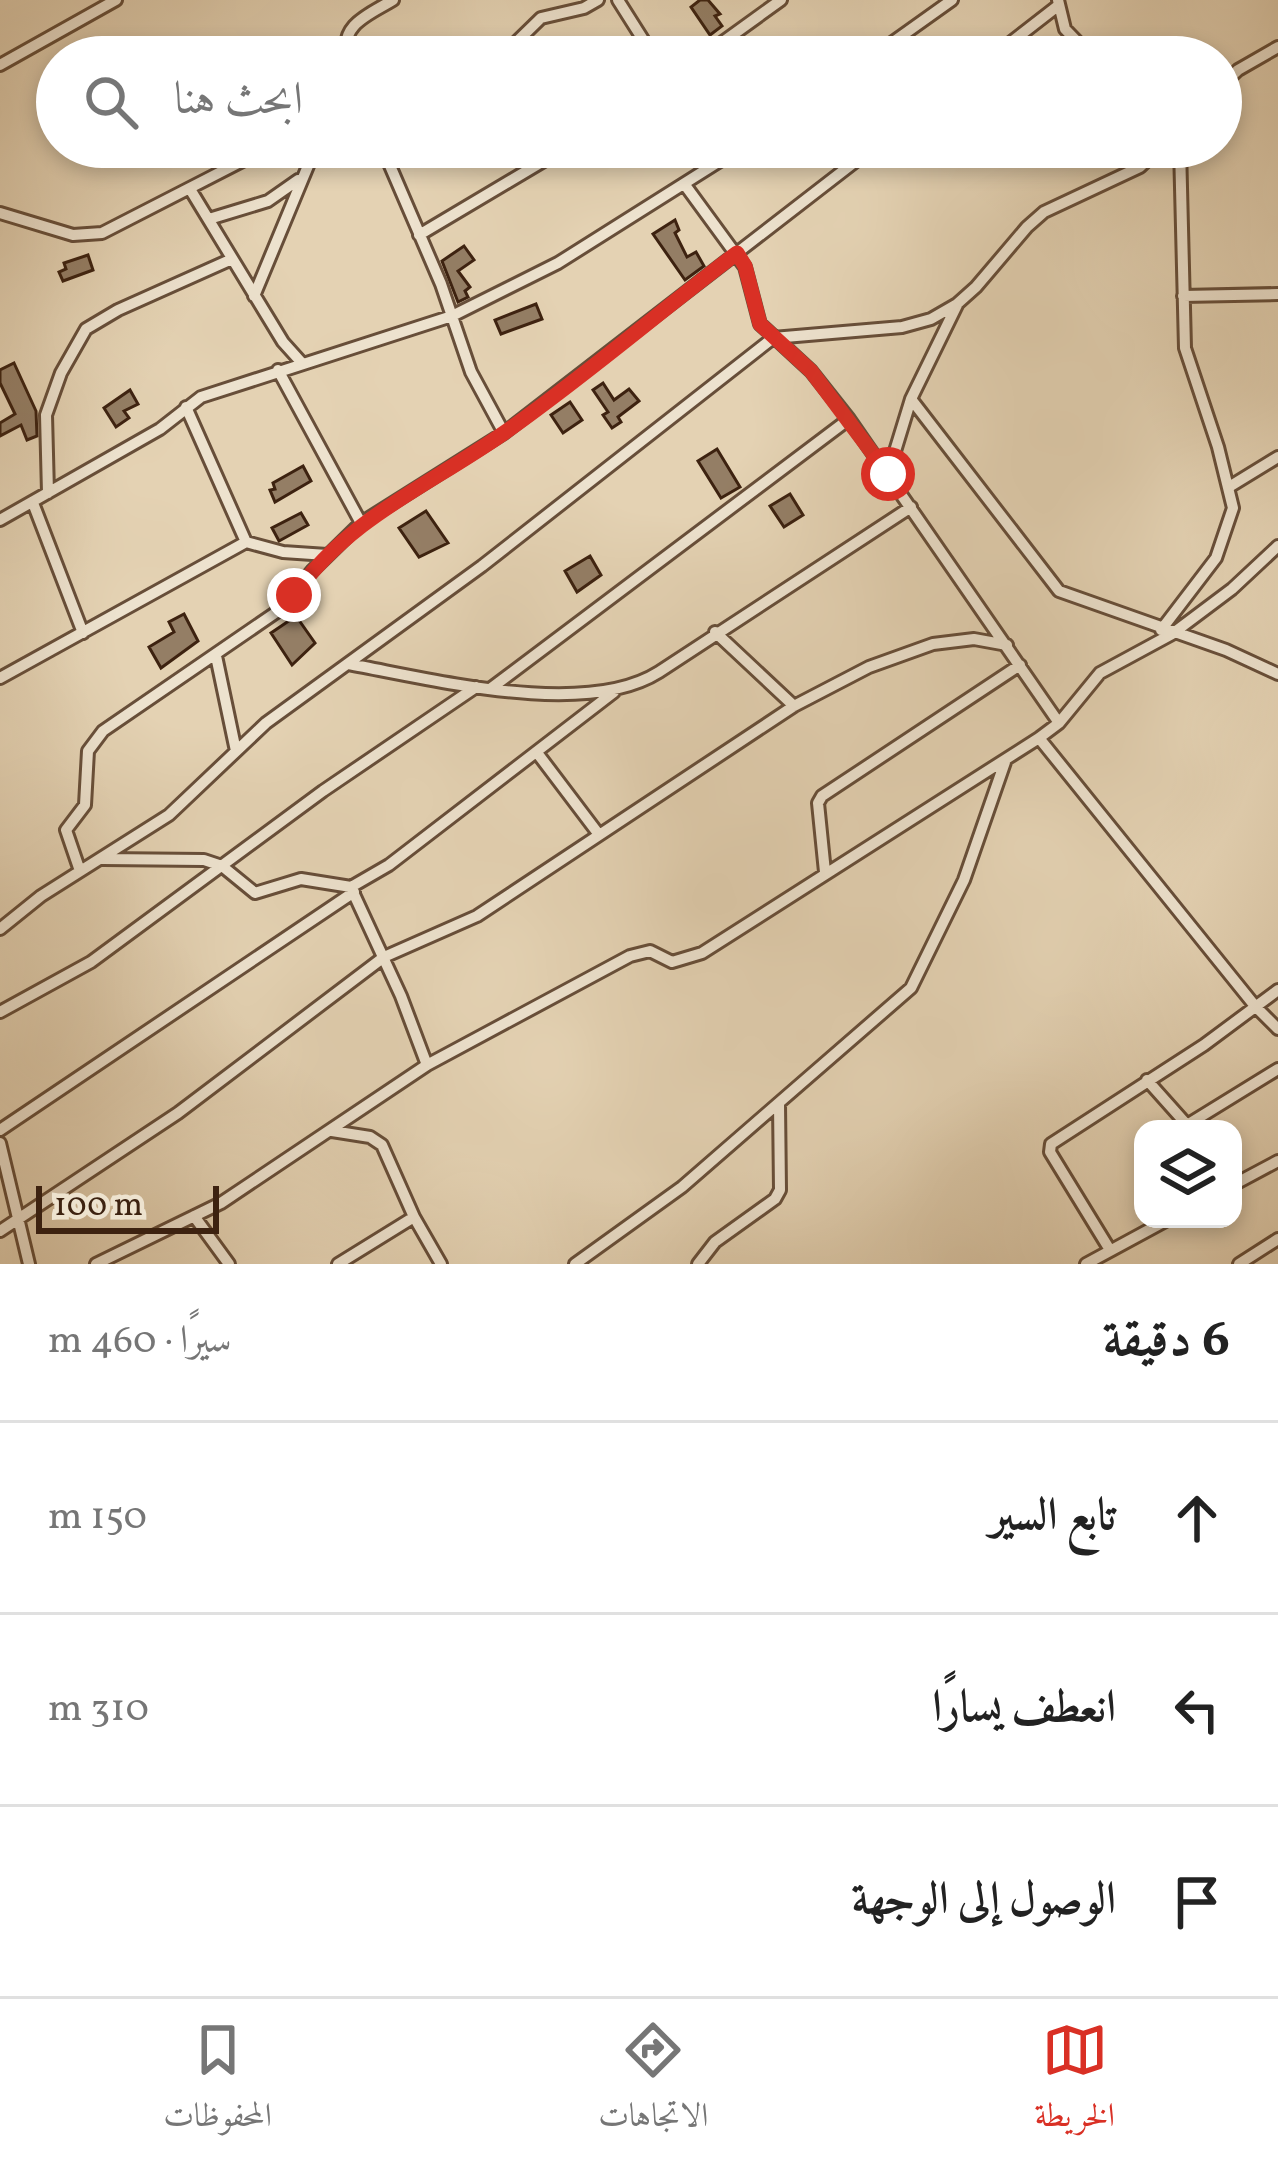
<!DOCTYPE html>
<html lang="ar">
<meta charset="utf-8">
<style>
:root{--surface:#fff;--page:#f6f6f6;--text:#222;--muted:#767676;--line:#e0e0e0;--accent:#d93025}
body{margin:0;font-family:Vollkorn,Amiri,serif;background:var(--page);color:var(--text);direction:rtl}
.controls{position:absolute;right:36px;bottom:36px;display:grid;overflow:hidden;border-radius:24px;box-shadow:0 6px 18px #0003}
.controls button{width:108px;height:108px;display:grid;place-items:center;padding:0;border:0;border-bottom:3px solid var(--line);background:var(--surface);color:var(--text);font:60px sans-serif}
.scale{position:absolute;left:36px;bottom:30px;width:183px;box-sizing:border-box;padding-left:12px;border:6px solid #3d2210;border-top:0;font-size:33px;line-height:42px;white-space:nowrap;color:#3d2210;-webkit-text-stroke:9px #ede2ce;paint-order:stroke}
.stop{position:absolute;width:36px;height:36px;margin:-27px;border:9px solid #d93025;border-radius:50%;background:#fff}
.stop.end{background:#d93025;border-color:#fff;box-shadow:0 3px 12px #0008}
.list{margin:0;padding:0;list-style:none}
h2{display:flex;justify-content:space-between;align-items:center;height:156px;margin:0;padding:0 48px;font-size:51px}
h2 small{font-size:39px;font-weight:400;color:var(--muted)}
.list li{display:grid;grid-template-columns:78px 1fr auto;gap:36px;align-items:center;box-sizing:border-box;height:192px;padding:0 48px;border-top:3px solid var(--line)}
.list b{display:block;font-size:45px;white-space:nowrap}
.list em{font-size:39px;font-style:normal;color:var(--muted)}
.icon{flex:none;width:66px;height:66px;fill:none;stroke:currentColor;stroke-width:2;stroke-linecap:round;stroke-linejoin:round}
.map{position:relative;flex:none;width:1278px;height:1264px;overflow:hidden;direction:ltr}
.search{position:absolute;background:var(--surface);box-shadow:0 6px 18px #0003;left:36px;right:36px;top:36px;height:132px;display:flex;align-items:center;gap:30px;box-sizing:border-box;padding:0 42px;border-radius:66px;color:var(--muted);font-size:45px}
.sheet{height:732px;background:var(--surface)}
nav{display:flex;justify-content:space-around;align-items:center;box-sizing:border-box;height:168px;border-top:3px solid var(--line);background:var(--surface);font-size:33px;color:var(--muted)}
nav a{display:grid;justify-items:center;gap:6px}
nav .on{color:var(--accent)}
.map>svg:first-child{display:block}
</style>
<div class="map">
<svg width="1278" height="1264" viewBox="0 0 1278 1264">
<rect width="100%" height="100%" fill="#e4d2b3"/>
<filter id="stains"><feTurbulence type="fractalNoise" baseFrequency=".00167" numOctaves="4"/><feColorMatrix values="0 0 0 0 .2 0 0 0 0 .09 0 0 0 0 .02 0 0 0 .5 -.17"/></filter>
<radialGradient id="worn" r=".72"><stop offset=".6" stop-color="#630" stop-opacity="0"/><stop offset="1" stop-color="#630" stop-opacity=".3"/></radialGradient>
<path fill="#947e65" stroke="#3d2210" stroke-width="3" d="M700,0h8l12,14 -5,2 7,10 -12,9 -19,-28z
M675,220l4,10 -4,3 12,24 9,-5 8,14 -19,14 -32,-46z
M464,246l10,14 -16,11 12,16 -5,4 3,6 -10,5 -16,-41z
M88,255l5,15 -30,11 -4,-9 7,-3 -2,-6z
M536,304l6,15 -41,15 -6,-14z
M14,363l22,48 1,25 -10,4 -6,-15 -21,11v-13l15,-9 -15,-31v-13z
M603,383l11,17 15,-11 10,12 -21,16 3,5 -9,6 -9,-13 5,-3 -15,-22z
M130,390l8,14 -14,7 5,7 -13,9 -12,-19z
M570,402l12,18 -19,13 -12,-18z
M717,449l23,38 -19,11 -23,-37z
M303,466l8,15 -36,21 -5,-12 5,-1 -2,-6z
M790,494l13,21 -19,12 -14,-21z
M426,511l22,32 -29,14 -20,-29z
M301,513l7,12 -29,16 -7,-13z
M590,556l11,19 -24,17 -12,-21z
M184,614l14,27 -37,27 -12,-21 25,-15 -5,-10z
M296,616l19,27 -23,22 -21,-32z"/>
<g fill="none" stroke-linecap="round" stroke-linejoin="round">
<g stroke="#674e39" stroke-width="16">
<path id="street" d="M618,0l36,57
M1058,0l7,29 27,28
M348,57c-10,-32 22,-43 45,-57
M501,57l40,-39 43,-10 14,-8
M702,57l79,-57
M872,57l80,-57
M992,57l67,-52
M0,65l116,-65
M1221,86l17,-16 40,-23
M382,147l59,137 30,88 33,61
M685,185l60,82 15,57 51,47 38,48 210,304
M190,189l93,153 18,20
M0,213l73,22 29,-2 154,-79 18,-5 44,-2
M209,219l59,-18 30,-21
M419,235l148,-88
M254,296l61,-147
M1183,296l95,-2
M278,370l83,153
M911,399l148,192 167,59 52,24
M186,407l60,135
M888,474l23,-75 46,-94
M1229,487l49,-30
M48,493l-2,-78 15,-42 25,-44 32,-19 114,-51
M33,503l50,130
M0,520l160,-91 41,-32 251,-81 106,-53 184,-116
M1161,630l55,-72 17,-50 -15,-61 -33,-99 -5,-201
M715,632l79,74
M216,656l20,95
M348,664c84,15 237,55 311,8l252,-165
M0,678l246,-136 37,10 44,3
M490,689l359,-270
M1039,738l216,268 23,23
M538,754l59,78
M103,859l101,1 18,6 33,27 46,-14 50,8 38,-22 225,-173
M80,871l-14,-41 19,-25 3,-54 15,-20 178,-122 31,-38 49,-48 143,-90 370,-286
M825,872l-7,-69 4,-7 198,-131
M352,890l49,106 26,69
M0,929l41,-33 128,-81 97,-92 216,-157 291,-228 129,-11 29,-8 26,-15 19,-17 51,-60 17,-15 96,-45 21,-20
M0,1012l91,-50 232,-171 153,-104
M1147,1080l41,46
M1187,1125l91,-56
M0,1130l354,-238
M332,1131l38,6 12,8 32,72 27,47
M0,1143l29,121
M1233,1185l45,-24
M194,1216l35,48
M0,1231l178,-118 206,-156 93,-41 317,-210 75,-39 64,-23 41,-5 33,6
M1110,1250l-60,-98 1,-8 153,-99 74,-55
M96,1264l125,-61 206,-138 203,-109 20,-5 22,11 30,-9 337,-215 20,-15 41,-50 72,-39 60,-45 46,-43
M338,1264l76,-47
M575,1264l107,-77 229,-199 53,-108 41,-118
M698,1264l17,-22 60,-43 5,-9 -1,-86
M1086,1264l83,-45
M1239,1264l39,-25"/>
</g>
<use href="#street" stroke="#ede2ce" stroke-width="10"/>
</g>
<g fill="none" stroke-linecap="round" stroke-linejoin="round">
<path stroke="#d93025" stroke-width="15" d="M294,595c57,-79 133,-108 210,-162 80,-56 155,-121 233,-180l8,13 15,58 51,47 77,103"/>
</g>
<rect width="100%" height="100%" filter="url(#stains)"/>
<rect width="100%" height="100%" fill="url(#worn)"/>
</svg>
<div class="controls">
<button><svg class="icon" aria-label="layers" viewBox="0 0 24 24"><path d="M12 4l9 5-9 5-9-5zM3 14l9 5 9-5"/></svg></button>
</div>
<div class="scale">100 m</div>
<div class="stop" style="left:888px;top:474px"></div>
<div class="stop end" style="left:294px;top:595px"></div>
<div class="search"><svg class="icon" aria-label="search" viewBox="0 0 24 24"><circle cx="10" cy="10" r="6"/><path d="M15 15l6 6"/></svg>ابحث هنا</div>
</div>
<section class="sheet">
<h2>6 دقيقة<small>سيرًا · 460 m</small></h2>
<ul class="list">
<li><svg class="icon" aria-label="ahead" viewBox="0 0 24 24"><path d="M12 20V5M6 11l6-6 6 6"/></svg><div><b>تابع السير</b></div><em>150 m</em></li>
<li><svg class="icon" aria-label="left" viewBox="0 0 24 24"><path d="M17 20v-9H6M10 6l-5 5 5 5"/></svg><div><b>انعطف يسارًا</b></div><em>310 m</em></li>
<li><svg class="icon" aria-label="arrive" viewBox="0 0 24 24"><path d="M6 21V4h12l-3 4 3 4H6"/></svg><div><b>الوصول إلى الوجهة</b></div></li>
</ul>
</section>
<nav>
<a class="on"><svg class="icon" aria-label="map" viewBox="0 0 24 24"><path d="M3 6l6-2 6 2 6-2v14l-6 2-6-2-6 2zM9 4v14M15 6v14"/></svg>الخريطة</a>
<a><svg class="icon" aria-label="directions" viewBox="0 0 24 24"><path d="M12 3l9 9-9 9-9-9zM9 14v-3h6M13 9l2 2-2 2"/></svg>الاتجاهات</a>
<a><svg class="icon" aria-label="saved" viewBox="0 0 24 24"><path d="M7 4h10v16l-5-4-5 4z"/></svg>المحفوظات</a>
</nav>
